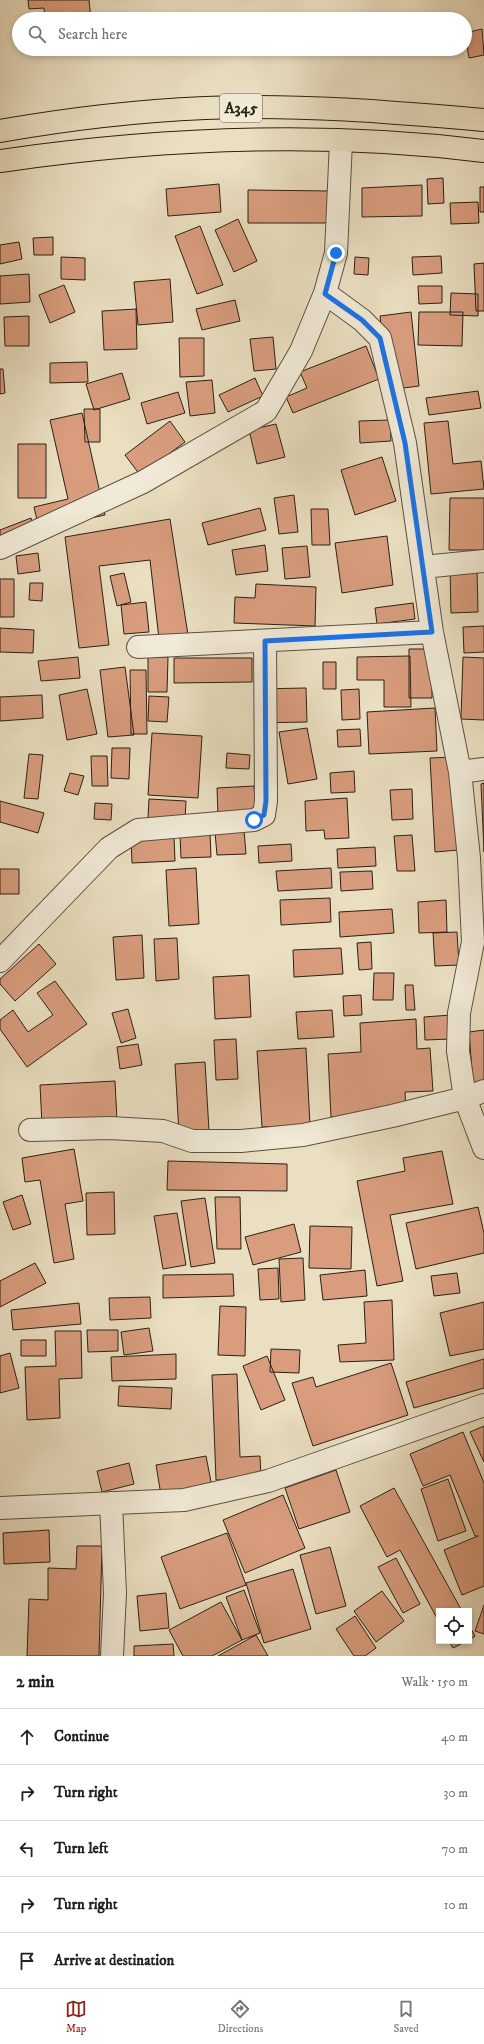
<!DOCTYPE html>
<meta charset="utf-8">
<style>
:root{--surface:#fff;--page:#f6f6f6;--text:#202124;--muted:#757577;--line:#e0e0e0;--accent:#8f2418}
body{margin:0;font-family:"IM FELL DW Pica",serif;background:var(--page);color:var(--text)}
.controls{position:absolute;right:12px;bottom:12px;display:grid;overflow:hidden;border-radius:0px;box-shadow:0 2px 6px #0003}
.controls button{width:36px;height:36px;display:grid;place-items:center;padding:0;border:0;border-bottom:1px solid var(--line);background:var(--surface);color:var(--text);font:20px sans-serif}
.stop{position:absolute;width:12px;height:12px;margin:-9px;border:3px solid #1a73e8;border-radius:50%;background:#fff}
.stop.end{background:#1a73e8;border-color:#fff;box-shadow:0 1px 4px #0008}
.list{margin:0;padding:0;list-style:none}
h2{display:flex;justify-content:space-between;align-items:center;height:52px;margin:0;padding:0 16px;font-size:17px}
h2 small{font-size:13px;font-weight:400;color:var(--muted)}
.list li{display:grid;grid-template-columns:26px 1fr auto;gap:12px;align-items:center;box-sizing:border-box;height:56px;padding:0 16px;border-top:1px solid var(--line)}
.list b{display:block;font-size:15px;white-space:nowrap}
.list em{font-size:13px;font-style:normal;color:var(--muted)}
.icon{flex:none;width:22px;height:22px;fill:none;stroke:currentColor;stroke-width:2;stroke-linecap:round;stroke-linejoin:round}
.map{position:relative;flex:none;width:484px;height:1656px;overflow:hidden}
.search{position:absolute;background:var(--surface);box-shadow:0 2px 6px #0003;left:12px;right:12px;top:12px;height:44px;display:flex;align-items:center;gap:10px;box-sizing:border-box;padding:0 14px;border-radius:22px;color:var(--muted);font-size:15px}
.sheet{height:332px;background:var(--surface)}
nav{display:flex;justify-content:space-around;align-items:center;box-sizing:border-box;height:56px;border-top:1px solid var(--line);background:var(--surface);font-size:11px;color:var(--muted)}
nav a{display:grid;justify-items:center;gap:2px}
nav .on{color:var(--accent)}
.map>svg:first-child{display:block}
</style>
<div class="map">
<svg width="484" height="1656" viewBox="0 0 484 1656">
<rect width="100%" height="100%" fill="#eadfc1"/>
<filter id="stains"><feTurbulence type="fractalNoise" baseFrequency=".005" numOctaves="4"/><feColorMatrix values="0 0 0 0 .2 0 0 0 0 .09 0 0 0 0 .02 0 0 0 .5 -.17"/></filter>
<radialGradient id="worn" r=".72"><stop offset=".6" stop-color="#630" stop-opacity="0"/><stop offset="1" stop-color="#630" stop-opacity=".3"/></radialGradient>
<path fill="#d99d7e" stroke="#292117" d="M28,0h61l2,19h-46l-1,-11 -15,1z
M482,29l2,26 -15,3 -4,-25z
M443,178l1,25 -16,1 -1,-25z
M219,184l2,28 -53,4 -2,-27z
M422,185v31l-60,1v-29z
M480,187h4v25h-4z
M248,190l83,1v32h-83z
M478,202l1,21 -28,1 -1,-21z
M238,219l19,42 -23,11 -19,-42z
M200,226l23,59 -26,9 -22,-58z
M53,237v18h-19l-1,-17z
M19,242l3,17 -22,5v-19z
M441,256l1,17 -29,2 -1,-18z
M61,257l24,1v22l-24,-1z
M355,257l14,1 -1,17 -14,-1z
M484,263v48h-8l-2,-47z
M29,274l1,28 -30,2v-28z
M170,279l3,43 -35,3 -4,-43z
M64,285l11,27 -25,11 -11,-28z
M418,286h24v17l-23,1z
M451,293l27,1v22l-28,-1z
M235,300l5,21 -38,9 -6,-21z
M136,309l1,40 -33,1 -2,-39z
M411,312l8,74 -31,4 -8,-74z
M419,312h44l-1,34 -44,-1z
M29,316v30h-24l-1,-29z
M273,337l3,32 -22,2 -4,-32z
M179,338h25v38l-24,1z
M366,346l13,33 -86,34 -7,-16 21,-9 -7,-16z
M87,362l1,20 -38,1v-20z
M0,369h3l2,24 -5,1z
M122,373l8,26 -36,11 -8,-26z
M255,378l8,18 -35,16 -9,-17z
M212,380l3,33 -25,3 -4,-34z
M478,391l3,17 -52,7 -3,-17z
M178,392l7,21 -38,11 -6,-21z
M84,409h16v33h-15z
M82,413l23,102 -66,14 -5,-22 34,-8 -18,-79z
M390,420l1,21 -31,2 -1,-22z
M170,421l15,21 -45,33 -15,-20z
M448,421l5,43 28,-3 3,28 -53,5 -7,-71z
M276,424l9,33 -28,7 -8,-34z
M18,444h28v54h-28z
M382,457l14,44 -41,14 -14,-45z
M294,495l4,37 -19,2 -5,-36z
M450,498h34v52h-35z
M260,508l6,22 -58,15 -6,-22z
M311,509h17l2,36h-18z
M31,518l7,20 -38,15v-23z
M170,519l18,116 -29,4 -9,-79 -51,6 10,79 -30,3 -14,-111z
M387,536l6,49 -51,8 -7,-50z
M265,545l3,26 -32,4 -4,-25z
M307,546l3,31 -25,2 -3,-31z
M38,553l2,18 -22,3 -2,-18z
M450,568h27l1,44 -27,1z
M124,573l7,29 -14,4 -7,-30z
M0,579h14v38h-14z
M30,583h13l-1,18 -13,-1z
M256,584l60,3 -1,39 -81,-3 1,-26 20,1z
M146,602l3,30 -25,2 -3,-29z
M413,603l2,16 -38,5 -2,-16z
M484,626v26l-20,1 -1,-26z
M0,628l34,2 -1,23 -33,-1z
M409,649h23v49h-23z
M410,656l1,51h-27v-27h-27v-23z
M78,657l2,21 -39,3 -3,-20z
M148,657h20l-1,35h-19z
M463,657l21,1v62l-23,-1z
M174,658h78v24l-78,1z
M323,662h13v27h-13z
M125,667l9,68 -26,2 -8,-67z
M130,670h16l1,64h-16z
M306,688l1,34 -51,1 -1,-34z
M87,689l10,45 -30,6 -8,-45z
M359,689l1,30 -18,1 -1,-30z
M42,695l1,23 -43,3v-24z
M149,696l20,1 -2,25 -19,-1z
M435,708l2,43 -68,3 -2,-42z
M307,728l10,51 -29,5 -9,-52z
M360,729l1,17 -23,1 -1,-17z
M152,733l50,3 -4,62 -50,-3z
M112,748h18l-1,31 -18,-1z
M227,753l23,2 -1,14 -23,-1z
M29,754l14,1 -5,44 -14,-1z
M91,756h16l1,30h-16z
M454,757l5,93 -24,2 -5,-94z
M354,771l1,21 -24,1 -1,-20z
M70,773l14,3 -6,19 -14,-4z
M484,783v69l-3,-68z
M254,786l2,27 -38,2 -1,-27z
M412,789l1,30 -21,1 -2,-30z
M347,798l2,40 -24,1 -1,-9 -18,1 -1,-30z
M149,799l37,2 -1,19 -37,-2z
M0,801l44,12 -6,20 -38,-11z
M95,803l17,1 -1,16 -17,-1z
M244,830l2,24 -29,1 -2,-23z
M210,833l1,24 -30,1 -1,-23z
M412,835l3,36h-18l-3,-35z
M174,837l1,24 -43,2 -1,-24z
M291,844l1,17 -33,2 -1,-17z
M375,847l1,19 -38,2 -1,-19z
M196,868l3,56 -30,2 -3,-56z
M331,868l1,20 -54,3 -2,-20z
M0,869h19v25h-19z
M372,871l1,18 -32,2 -1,-19z
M330,898l1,24 -50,3 -1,-25z
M446,900l1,32 -28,1 -1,-31z
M392,909l2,24 -54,4 -1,-25z
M457,932l2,33 -24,1 -2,-33z
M142,935l2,43 -28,2 -3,-43z
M177,938l2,41 -23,2 -2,-42z
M371,942l1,27 -13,1 -2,-27z
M39,944l17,20 -41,37 -15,-17v-5z
M341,948l2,26 -49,3 -1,-27z
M374,973h20l-1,27h-20z
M249,975l2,42 -36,2 -2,-42z
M55,981l32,43 -60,43 -27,-38v-9l13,-10 15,22 25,-17 -16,-22z
M405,985h8l2,25h-9z
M361,995l1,20 -18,1 -1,-20z
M128,1009l8,29 -15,5 -9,-30z
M332,1010l2,27 -36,2 -2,-27z
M451,1015l1,24 -27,1 -1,-23z
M416,1019l1,30 13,-1 3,43 -28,1 1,21 -75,4 -3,-63 33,-2 -1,-29z
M484,1030v53l-11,1 -4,-52z
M236,1039l2,40 -22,1 -2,-40z
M138,1044l4,21 -22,4 -3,-22z
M306,1048l4,77 -48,2 -5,-76z
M205,1062l4,69 -30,2 -4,-69z
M115,1081l2,40 -75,4 -2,-40z
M74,1149l9,52 -18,3 9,55 -20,4 -14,-83 -15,2 -3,-24z
M442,1151l11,53 -63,11 13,66 -26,5 -20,-105 48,-10 -2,-13z
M168,1161l119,3v27l-120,-1z
M114,1192l1,42 -28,1 -1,-42z
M22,1195l9,29 -18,6 -10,-28z
M215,1197h25l1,52h-24z
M205,1198l10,65 -24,4 -10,-66z
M478,1207l6,26v20l-68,16 -10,-46z
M177,1213l9,52 -23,4 -9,-53z
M294,1224l7,28 -48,13 -8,-28z
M310,1226l42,1 -1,42 -42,-1z
M303,1258l2,42 -24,2 -2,-43z
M35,1263l11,20 -46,24v-26z
M278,1268l1,31 -19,1 -2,-31z
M365,1270l2,26 -44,4 -3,-25z
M457,1273l3,20 -26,3 -3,-20z
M233,1274l1,22 -71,2v-23z
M150,1297l1,21 -41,2 -1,-22z
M392,1300l2,60 -54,2 -2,-17 28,-2 -2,-41z
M484,1302v47l-34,7 -10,-43z
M79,1303l2,21 -68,6 -2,-20z
M220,1306l26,1 -1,49 -27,-1z
M149,1328l4,23 -29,4 -3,-23z
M87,1330h31v21l-30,1z
M55,1331h26l1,47 -23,1 1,39 -33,2 -2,-53 31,-1z
M21,1340h25v16h-25z
M271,1349l29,1 -1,23 -29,-1z
M10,1353l9,35 -19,5v-37z
M176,1354v25l-64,2 -1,-24z
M267,1356l18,44 -24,10 -18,-44z
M484,1359v29l-70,20 -8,-26z
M391,1363l17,52 -95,31 -21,-63 21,-6 3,10z
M237,1374l3,83 20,-1 1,23 -45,1 -4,-105z
M119,1386l53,2 -1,21 -53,-3z
M484,1426v36l-14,-30z
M463,1432l21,51v103l-22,9 -18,-45 34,-14h-3l-25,-61 -27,11 -13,-32z
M206,1456l6,31 -51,8 -5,-30z
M129,1463l5,21 -32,8 -5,-21z
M336,1470l14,42 -51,17 -14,-41z
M448,1479l18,52 -28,10 -17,-52z
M394,1488l68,123h-23v11l-39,-72 -13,7 -27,-51z
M283,1495l22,53 -60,25 -22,-53z
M49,1530l1,32 -46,2 -1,-31z
M227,1533l19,52 -66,24 -19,-52z
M77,1546h25l-3,110h-72l2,-57 19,1v-32l28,1z
M330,1547l16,59 -30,8 -16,-59z
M396,1558l24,46 -17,9 -25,-46z
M293,1569l18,60 -47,14 -18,-60z
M244,1590l16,43 -18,7 -16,-43z
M382,1591l22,30 -28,21 -22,-31z
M166,1593l3,35 -29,3 -3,-35z
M221,1602l21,38 -30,16h-29l-14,-26z
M484,1605v29l-9,-3z
M355,1616l21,32 -11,8h-11l-18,-27z
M469,1625l6,11 -6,4z
M256,1635l12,21h-50z
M449,1641h18l-14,7z
M173,1644l1,12h-40v-10z"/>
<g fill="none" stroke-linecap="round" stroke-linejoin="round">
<g stroke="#595042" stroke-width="24">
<path id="street" d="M325,293l37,27 18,18 25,105 27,189 28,140 9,86 4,84 -14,71 -1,38 7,47 19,50
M0,548l143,-66 123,-71 35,-60 24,-58 11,-40 5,-112
M423,567l61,-6
M138,647l294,-15
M460,772l24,-3
M0,961l109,-113 29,-18 116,-10 10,-5 2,-14 -1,-160
M30,1130l80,-2 53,3 29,10h49l62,-6 89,-19 73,-18 19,-7
M111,1503l4,90 -3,63
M0,1508l184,-8 84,-19 216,-76"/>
</g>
<g stroke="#292117" stroke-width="24">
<path id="highway" d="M0,131c68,-12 136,-20 205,-23 93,-4 187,4 279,12
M0,161c159,-23 324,-30 484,-10"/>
</g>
<use href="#street" stroke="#f1ead7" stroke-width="22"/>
<use href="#highway" stroke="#eadfc1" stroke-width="22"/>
</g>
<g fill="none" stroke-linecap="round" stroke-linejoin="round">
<path stroke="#1a73e8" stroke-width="5" d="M254,820l10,-5 2,-14 -1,-160 167,-9 -27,-189 -25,-105 -18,-18 -37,-26 11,-41"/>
</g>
<g text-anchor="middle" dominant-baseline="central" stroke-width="3.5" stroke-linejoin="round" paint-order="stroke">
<rect fill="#f1ead7" stroke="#655d51" stroke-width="1" x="220" y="94" width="42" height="28" rx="3"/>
<g font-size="16" font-weight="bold" fill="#292117">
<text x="241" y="108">A345</text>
</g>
</g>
<rect width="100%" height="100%" filter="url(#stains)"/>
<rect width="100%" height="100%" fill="url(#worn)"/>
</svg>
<div class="controls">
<button><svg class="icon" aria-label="locate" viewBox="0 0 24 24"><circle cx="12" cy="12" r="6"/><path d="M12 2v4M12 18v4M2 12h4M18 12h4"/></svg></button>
</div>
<div class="stop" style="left:254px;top:820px"></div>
<div class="stop end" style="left:336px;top:253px"></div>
<div class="search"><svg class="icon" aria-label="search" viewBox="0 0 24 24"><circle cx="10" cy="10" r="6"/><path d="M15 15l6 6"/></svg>Search here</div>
</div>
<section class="sheet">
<h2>2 min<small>Walk · 150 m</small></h2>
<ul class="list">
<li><svg class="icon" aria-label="ahead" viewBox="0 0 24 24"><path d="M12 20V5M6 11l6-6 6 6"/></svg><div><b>Continue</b></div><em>40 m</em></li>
<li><svg class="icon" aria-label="right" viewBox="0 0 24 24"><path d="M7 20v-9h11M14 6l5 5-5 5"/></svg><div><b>Turn right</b></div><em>30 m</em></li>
<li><svg class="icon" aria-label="left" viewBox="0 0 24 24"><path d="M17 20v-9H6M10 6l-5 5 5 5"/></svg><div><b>Turn left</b></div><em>70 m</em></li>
<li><svg class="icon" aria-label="right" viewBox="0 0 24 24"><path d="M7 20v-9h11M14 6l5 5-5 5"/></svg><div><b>Turn right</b></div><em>10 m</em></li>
<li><svg class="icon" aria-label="arrive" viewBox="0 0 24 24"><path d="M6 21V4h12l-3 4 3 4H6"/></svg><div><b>Arrive at destination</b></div></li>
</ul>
</section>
<nav>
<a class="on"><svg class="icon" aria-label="map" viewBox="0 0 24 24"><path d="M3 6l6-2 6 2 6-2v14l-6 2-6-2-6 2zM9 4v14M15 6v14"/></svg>Map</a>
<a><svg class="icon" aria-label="directions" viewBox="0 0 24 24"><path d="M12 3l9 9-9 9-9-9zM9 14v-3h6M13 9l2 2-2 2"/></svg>Directions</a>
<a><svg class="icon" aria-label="saved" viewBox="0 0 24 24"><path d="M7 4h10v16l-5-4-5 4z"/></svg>Saved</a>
</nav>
